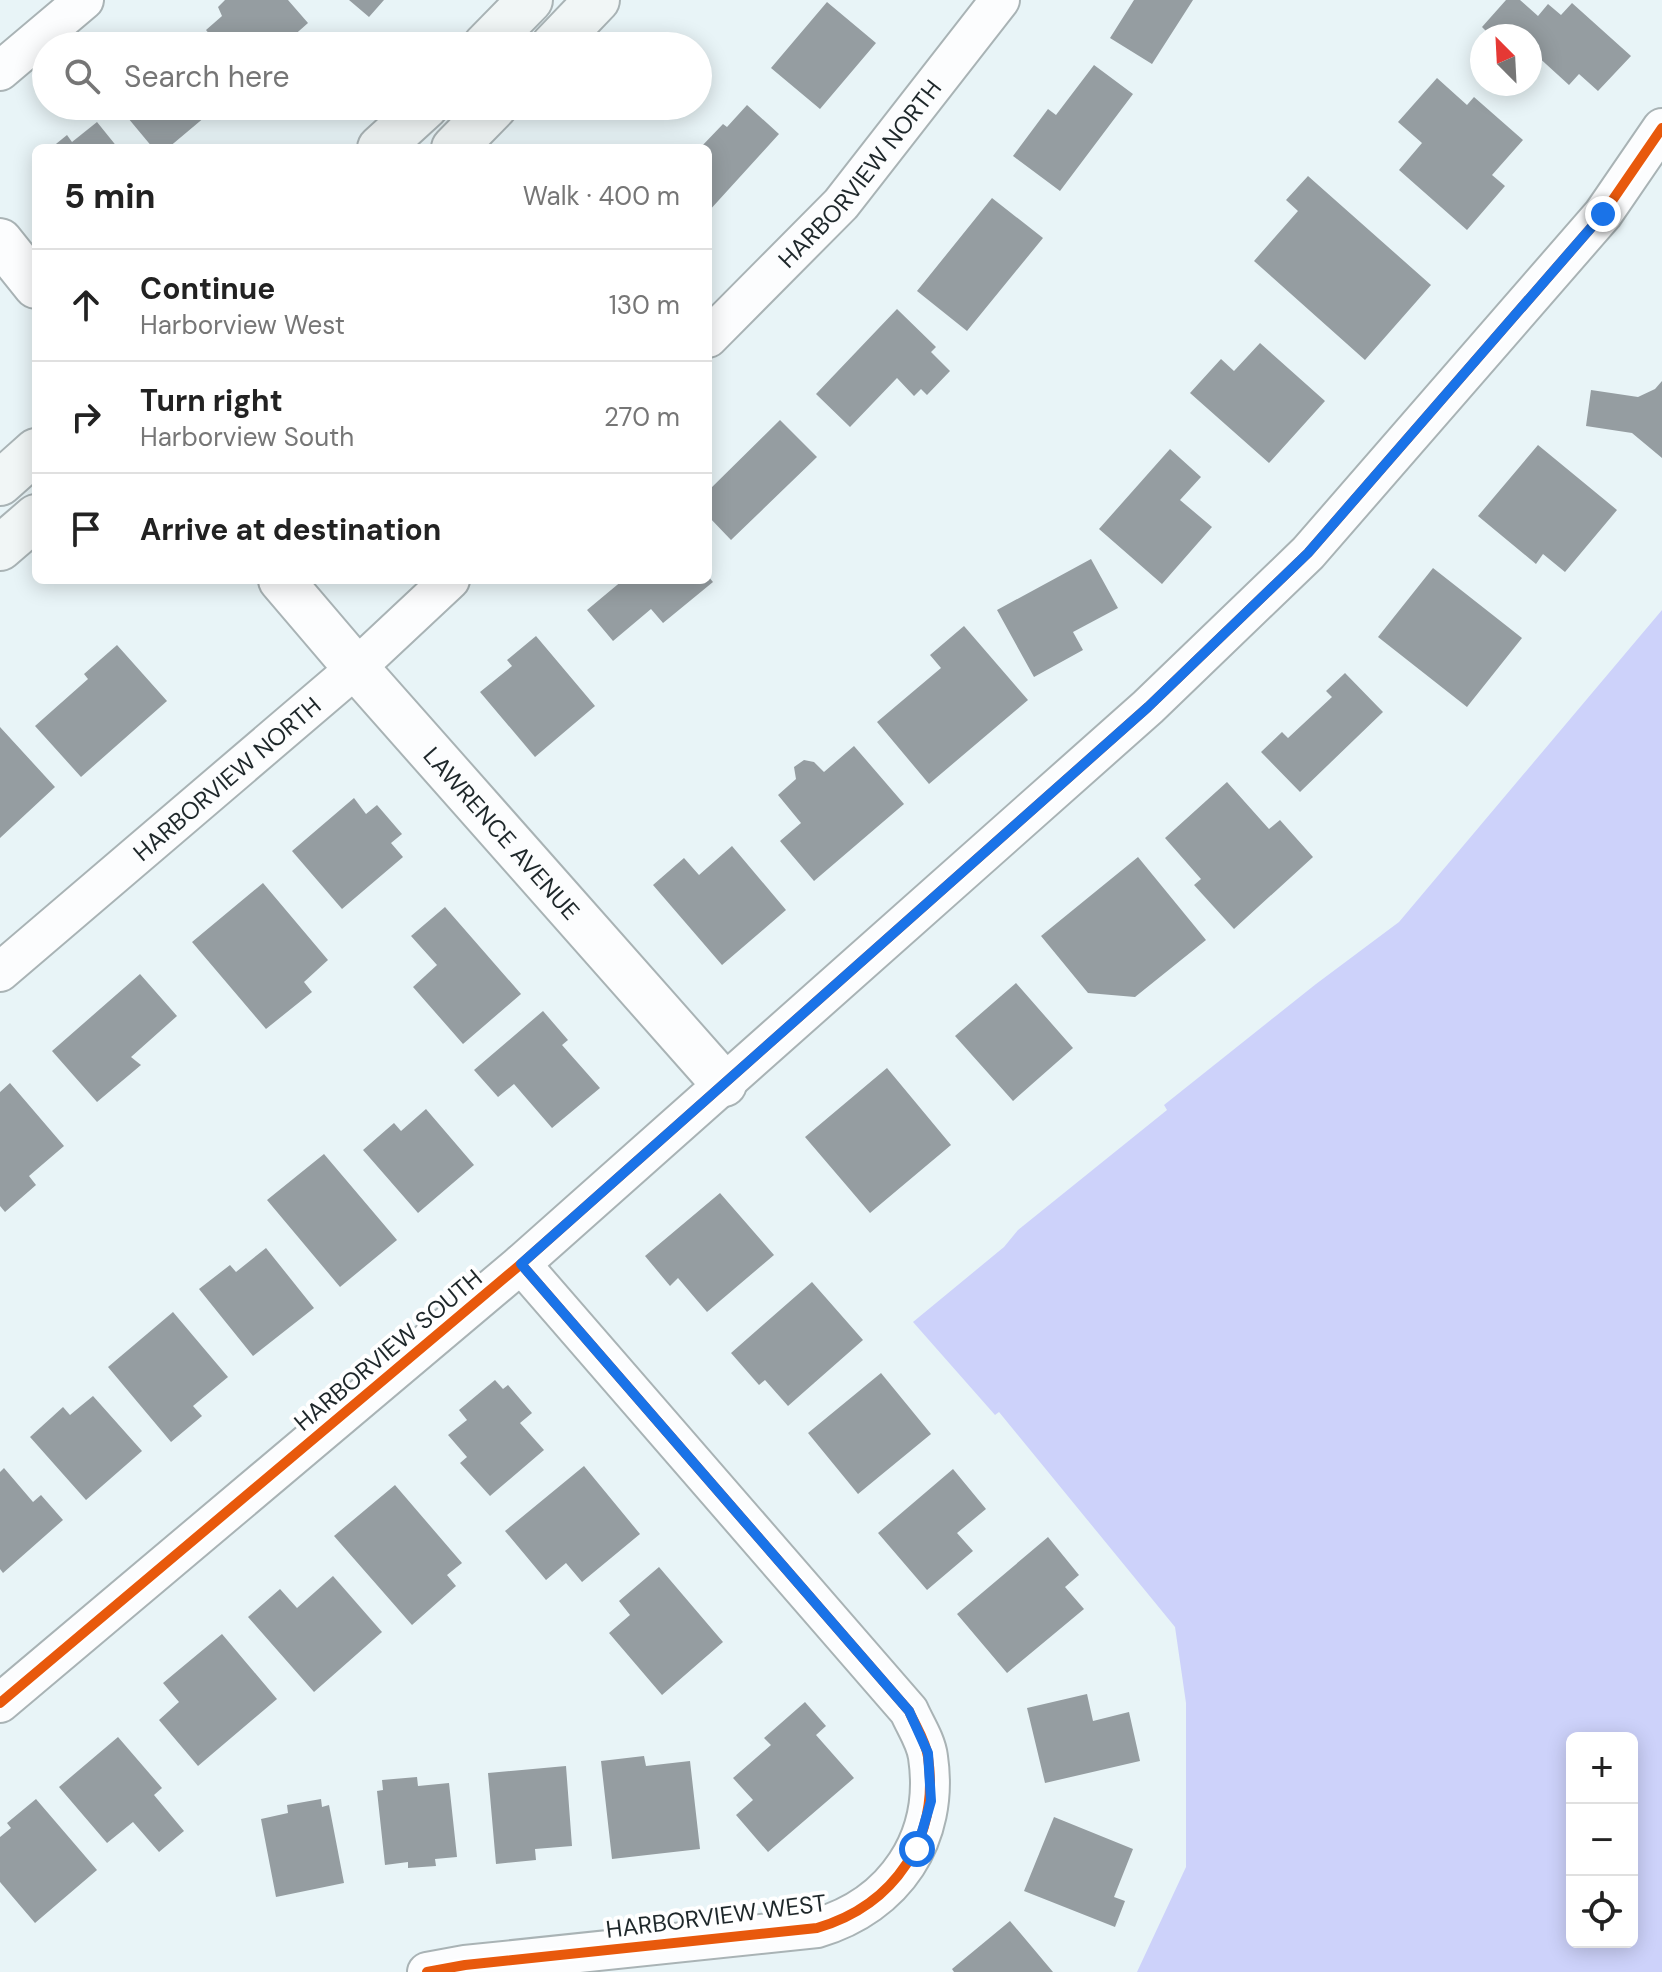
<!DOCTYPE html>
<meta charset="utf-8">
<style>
:root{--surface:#fff;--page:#f2f2f2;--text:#222;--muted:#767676;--line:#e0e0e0}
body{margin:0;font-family:"DM Sans",sans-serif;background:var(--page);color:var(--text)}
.controls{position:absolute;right:24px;bottom:24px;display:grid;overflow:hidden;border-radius:12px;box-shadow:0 4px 20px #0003}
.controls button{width:72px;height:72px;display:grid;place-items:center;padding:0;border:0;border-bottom:2px solid var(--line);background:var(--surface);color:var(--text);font:40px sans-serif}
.compass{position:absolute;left:1470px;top:24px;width:72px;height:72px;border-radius:50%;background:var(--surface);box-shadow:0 4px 20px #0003;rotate:336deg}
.stop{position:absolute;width:24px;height:24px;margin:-18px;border:6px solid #1a73e8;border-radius:50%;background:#fff}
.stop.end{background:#1a73e8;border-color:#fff;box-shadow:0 2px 8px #0008}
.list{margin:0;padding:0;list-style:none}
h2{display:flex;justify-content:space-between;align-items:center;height:104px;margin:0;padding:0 32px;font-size:34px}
h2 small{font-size:26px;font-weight:400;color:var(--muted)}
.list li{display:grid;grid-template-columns:52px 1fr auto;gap:24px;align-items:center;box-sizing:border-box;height:112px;padding:0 32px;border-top:2px solid var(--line)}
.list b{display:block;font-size:30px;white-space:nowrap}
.list p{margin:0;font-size:26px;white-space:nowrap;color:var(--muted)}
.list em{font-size:26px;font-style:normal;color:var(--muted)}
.icon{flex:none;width:44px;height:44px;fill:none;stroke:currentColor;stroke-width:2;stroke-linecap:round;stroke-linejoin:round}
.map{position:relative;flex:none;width:1662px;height:1972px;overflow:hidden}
.search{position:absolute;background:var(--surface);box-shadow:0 4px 20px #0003;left:32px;top:32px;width:680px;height:88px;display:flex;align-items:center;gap:20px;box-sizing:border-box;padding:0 28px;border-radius:44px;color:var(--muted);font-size:30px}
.panel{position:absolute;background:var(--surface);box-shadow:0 4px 20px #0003;left:32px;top:144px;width:680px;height:440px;border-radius:12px}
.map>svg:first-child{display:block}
</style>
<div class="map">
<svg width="1662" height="1972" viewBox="0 0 1662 1972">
<rect width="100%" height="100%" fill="#e8f4f7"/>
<path fill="#cdd2fa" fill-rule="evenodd" d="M1662,610v1362h-525l49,-105v-164l-11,-76 -176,-215 -4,3 -82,-93 91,-75 14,-17 149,-120 -3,-5 152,-121 83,-62zM1572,1738h60v204h-60z"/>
<path fill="#959da1" d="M225,0h63l20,23 -26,23h-63l-13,-16 16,-14 -4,-9z
M349,0h35l-15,17z
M1134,0h59l-41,64 -42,-26z
M1506,0h14l18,16 10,-12 13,11 11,-12 59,53 -33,35 -19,-17 -10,11 -34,-31 -5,5v-23h-39l-9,-9z
M827,2l49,41 -56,66 -49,-41z
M1094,65l39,29 -73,97 -47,-35 35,-47 8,6z
M1437,78l30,27 7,-8 49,43 -31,35 13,11 -38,44 -68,-60 23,-27 -24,-21z
M747,105l32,29 -71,78v-64h-8l23,-24 4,3z
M118,106h100l-50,42h-15z
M97,122l21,26h-67l16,-13 5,7z
M1308,176l123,109 -66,75 -111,-99 44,-50 -12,-11z
M992,198l51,40 -76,93 -50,-40z
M897,309l39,38 -5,5 19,19 -23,24 -6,-6 -7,7 -17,-18 -47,49 -34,-33z
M1260,343l65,58 -56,62 -79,-70 31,-34 13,12z
M1662,381v77l-30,-25 -46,-7 5,-36 47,7 17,-8z
M780,420l37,37 -86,83 -23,-24v-25z
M1538,445l79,65 -52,62 -22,-18 -7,10 -58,-48z
M1170,449l31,28 -21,23 32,27 -50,57 -63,-55z
M1091,559l27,49 -45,24 10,18 -49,27 -37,-67z
M1433,568l89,70 -55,69 -89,-70z
M708,576l5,6 -50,41 -12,-14 -38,32 -26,-31 36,-30h85z
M964,626l64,74 -99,84 -52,-62 64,-54 -11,-13z
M536,636l59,70 -60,51 -55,-65 32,-26 -5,-6z
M117,645l50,56 -86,76 -46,-51 53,-47 -4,-5z
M1345,673l38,39 -83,80 -39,-40 21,-20 6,6 44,-41 -6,-6z
M0,727l55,60 -55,51z
M854,746l50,58 -90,77 -34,-40 21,-18 -23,-28 18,-16 -2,-12 10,-7 10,2 10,10z
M1227,782l42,47 11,-9 33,37 -79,72 -40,-44 7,-6 -36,-41z
M354,798l12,16 11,-9 25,29 -11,9 12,14 -61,52 -50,-58z
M732,846l54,64 -64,55 -69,-80 31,-27 15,17z
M1138,857l68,83 -71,57 -47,-4 -47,-57z
M263,883l65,77 -24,22 8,10 -46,37 -74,-87z
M445,907l76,87 -58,50 -50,-57 24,-22 -26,-29z
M140,974l37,42 -46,41 10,8 -44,37 -45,-51z
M1016,983l57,65 -60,53 -58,-65z
M543,1011l25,29 -6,5 38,43 -48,40 -38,-44 -16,13 -24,-27z
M887,1068l64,77 -81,68 -65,-76z
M10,1083l54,63 -35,30 7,9 -31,27 -5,-6v-114z
M426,1109l48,56 -56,48 -55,-63 31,-27 7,8z
M324,1154l73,86 -57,47 -73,-87z
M720,1193l54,62 -67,57 -29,-34 -8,8 -25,-30z
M266,1248l48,60 -61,48 -54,-67 31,-24 6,7z
M812,1282l51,58 -75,66 -23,-26 -6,5 -28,-32z
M173,1312l55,65 -35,29 9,10 -31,26 -63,-75z
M881,1373l50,61 -73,60 -50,-61z
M495,1380l8,9 5,-4 24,28 -12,10 24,27 -54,46 -30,-33 7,-6 -19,-22 19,-15 -8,-10z
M93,1396l49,55 -56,49 -56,-63 33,-30 7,8z
M584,1466l56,68 -58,48 -16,-19 -20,17 -41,-49z
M4,1468l29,34 8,-7 22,25 -60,53 -3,-4v-97z
M953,1469l33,40 -29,24 16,18 -46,39 -49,-57z
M395,1485l67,78 -15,12 9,11 -44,39 -78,-89z
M1048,1537l31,38 -14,12 19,22 -77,64 -50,-59z
M659,1567l64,75 -61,53 -53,-62 21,-18 -11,-14z
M333,1576l49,56 -68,60 -66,-75 32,-28 17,19z
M222,1634l55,65 -79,67 -39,-46 20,-18 -16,-19z
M1087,1694l6,27 36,-9 11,49 -95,22 -18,-75z
M805,1702l21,24 -10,9 38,43 -86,74 -32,-37 17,-15 -20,-22 38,-33 -7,-7z
M118,1737l44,51 -8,7 30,36 -25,21 -26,-30 -26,21 -48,-56z
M644,1756l2,10 44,-5 10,88 -88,10 -11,-98z
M566,1766l6,80 -37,3 1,11 -40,4 -8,-91z
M417,1777l1,9 31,-3 8,74 -22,2 1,7 -28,2v-6l-23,3 -8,-74 6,-1 -1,-10z
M36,1799l61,71 -62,53 -35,-41v-45l11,-9 -4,-5z
M321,1799l1,8 7,-2 15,78 -68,14 -15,-78 27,-6 -1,-8z
M1054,1817l79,32 -19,48 11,4 -10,26 -91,-36z
M1010,1921l43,51h-99l-2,-3z"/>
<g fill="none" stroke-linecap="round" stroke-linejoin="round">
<g stroke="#a9b3b5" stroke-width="42">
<g id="minor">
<path d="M0,71l84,-71"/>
<path id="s1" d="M708,338l133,-134 159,-204"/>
<path id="s2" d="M0,972l356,-304 94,-88"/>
<path d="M0,1703l521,-439 627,-557 160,-154 295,-339 59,-86"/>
<path d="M427,1972l38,-7 352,-37c78,-23 123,-90 111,-171 -2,-16 -13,-32 -19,-46l-388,-447"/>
</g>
</g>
<g stroke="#a9b3b5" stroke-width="48">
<g id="tertiary">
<path d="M0,241l36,45"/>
<path id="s3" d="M281,580l75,88 368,416"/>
</g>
</g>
<g stroke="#a9b3b5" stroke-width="48">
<path id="secondary" d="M485,46l45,-46
M553,46l44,-46
M380,148l46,-42
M454,148l41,-42
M0,483l36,-32
M0,548l36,-31"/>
</g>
<use href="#minor" stroke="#fcfdfe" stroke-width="38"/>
<use href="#tertiary" stroke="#fcfdfe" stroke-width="44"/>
<use href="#secondary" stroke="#f1f6f6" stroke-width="44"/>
<g stroke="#fff" stroke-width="15">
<path id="cycleway" d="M0,1703l521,-439 627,-557 160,-154 295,-339 59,-86
M427,1972l38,-7 352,-37c78,-23 123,-90 111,-171 -2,-16 -13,-32 -19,-46l-388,-447"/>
</g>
<use href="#cycleway" stroke="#e8590c" stroke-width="10"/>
</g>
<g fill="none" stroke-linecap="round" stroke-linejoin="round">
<path stroke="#1a73e8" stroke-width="10" d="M917,1849l14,-48 -3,-48 -19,-42 -388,-447 627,-557 160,-154 295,-339"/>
</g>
<g text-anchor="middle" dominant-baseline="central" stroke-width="8" stroke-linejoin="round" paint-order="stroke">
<g font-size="24" fill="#1e272a" stroke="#fff">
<text stroke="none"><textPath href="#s1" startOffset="224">HARBORVIEW NORTH</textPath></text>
<text stroke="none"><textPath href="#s2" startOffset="298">HARBORVIEW NORTH</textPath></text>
<text stroke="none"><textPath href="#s3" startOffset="336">LAWRENCE AVENUE</textPath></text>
<text transform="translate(388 1350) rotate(-40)">HARBORVIEW SOUTH</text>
<text transform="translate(716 1916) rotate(-7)">HARBORVIEW WEST</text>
</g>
</g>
</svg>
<div class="controls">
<button>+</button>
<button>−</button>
<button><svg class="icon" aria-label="locate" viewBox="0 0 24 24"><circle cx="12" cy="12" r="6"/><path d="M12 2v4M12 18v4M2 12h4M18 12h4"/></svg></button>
</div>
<svg class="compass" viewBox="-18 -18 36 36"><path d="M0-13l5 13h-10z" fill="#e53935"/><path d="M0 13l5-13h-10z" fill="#767676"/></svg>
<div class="stop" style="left:917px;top:1849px"></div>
<div class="stop end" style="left:1603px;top:214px"></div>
<div class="search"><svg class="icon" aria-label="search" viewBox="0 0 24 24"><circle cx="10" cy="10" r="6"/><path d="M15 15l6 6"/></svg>Search here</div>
<section class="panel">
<h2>5 min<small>Walk · 400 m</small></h2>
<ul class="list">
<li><svg class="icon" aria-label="ahead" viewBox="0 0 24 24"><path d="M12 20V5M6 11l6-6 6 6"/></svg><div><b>Continue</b><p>Harborview West</p></div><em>130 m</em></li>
<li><svg class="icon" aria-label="right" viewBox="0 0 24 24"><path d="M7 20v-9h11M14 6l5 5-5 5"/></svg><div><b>Turn right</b><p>Harborview South</p></div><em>270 m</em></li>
<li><svg class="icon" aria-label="arrive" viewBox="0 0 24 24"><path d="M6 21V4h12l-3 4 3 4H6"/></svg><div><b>Arrive at destination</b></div></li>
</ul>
</section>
</div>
